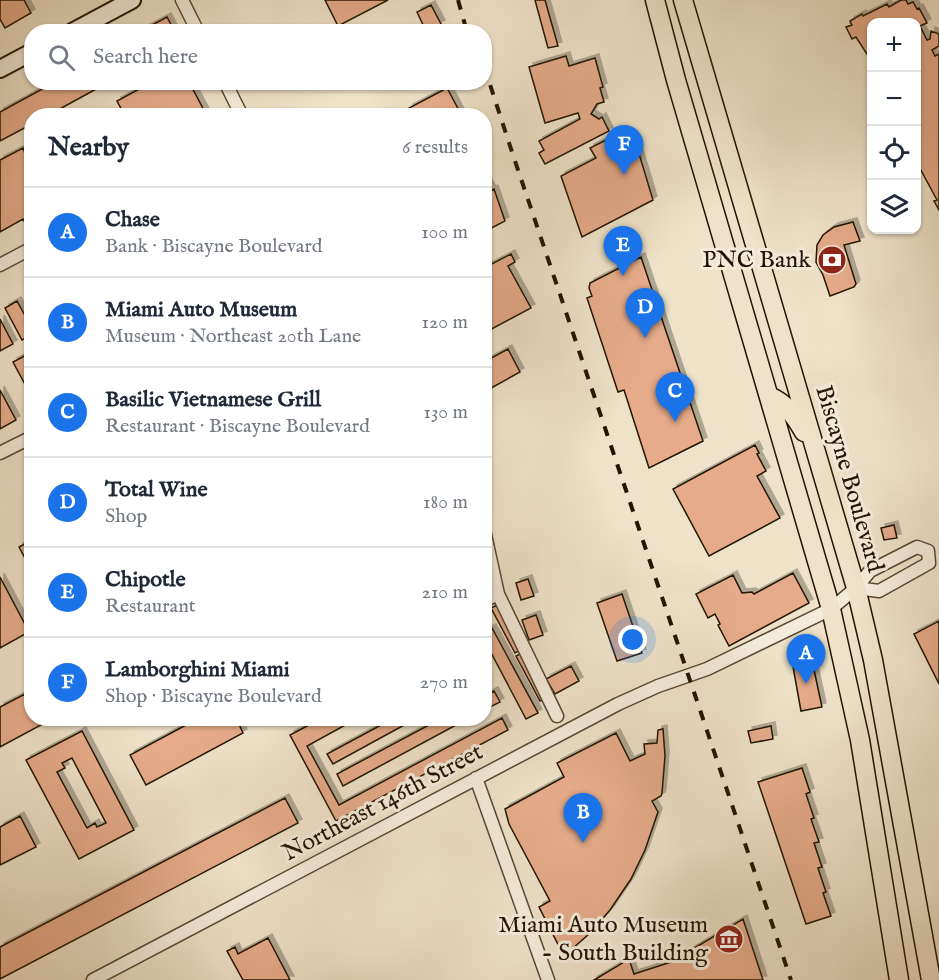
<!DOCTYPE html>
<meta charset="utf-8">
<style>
:root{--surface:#fff;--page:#f2f2f3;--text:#1f2937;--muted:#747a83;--line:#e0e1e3;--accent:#1a73e8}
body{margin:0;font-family:"IM FELL English",serif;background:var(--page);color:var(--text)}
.controls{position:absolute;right:18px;top:18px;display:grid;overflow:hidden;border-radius:12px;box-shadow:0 2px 4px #0004}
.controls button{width:54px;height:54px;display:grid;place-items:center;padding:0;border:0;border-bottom:2px solid var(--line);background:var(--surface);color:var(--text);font:30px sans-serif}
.you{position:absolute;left:633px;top:640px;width:21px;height:21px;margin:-15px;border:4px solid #fff;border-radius:50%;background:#1a73e8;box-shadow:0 0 0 9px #1a73e833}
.badge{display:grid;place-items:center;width:39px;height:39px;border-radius:50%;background:var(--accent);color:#fff;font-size:20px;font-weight:700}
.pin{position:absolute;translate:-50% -50px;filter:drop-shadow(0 2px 3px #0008)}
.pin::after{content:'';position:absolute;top:32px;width:21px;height:18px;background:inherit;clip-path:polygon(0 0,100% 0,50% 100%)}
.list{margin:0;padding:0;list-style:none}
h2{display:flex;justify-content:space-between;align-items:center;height:78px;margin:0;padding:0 24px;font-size:26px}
h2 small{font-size:20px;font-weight:400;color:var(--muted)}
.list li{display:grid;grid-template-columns:39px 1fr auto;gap:18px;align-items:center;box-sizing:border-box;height:90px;padding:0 24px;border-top:2px solid var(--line)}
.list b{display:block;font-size:22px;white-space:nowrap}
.list p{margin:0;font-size:20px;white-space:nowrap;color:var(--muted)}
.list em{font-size:20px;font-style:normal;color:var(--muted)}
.icon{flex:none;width:33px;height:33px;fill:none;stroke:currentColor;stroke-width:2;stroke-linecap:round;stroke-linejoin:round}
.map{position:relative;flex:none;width:939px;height:980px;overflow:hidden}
.search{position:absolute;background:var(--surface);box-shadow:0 2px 4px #0004;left:24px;top:24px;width:468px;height:66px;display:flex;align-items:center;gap:15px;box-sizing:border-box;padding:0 21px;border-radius:24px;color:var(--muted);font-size:22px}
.panel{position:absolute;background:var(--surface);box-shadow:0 2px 4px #0004;left:24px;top:108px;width:468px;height:618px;border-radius:24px}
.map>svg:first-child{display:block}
</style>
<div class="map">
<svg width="939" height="980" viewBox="0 0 939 980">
<defs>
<filter id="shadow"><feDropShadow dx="4" dy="-4" stdDeviation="0" flood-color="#0004"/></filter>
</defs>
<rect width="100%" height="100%" fill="#eee2c8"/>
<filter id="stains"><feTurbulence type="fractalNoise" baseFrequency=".00333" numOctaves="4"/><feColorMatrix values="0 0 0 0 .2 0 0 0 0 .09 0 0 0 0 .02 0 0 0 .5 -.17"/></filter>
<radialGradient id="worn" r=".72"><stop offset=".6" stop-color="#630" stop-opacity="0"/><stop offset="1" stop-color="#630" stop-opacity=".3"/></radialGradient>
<path fill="#e5ab8a" stroke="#231401" stroke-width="1.5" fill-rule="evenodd" filter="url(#shadow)" d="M0,0h24l7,13 -26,15 -5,-9z
M325,0h63l-50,26z
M535,0h10l13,46 -10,2z
M901,0h5l2,4 5,-2 4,7 2,-1 8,15 -7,3 7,14 3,-1 1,-8 8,3v12l-7,4 3,6 4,-2v156l-5,-9 3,-1 -21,-39v-139h-44v40l-16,-25 -4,2 -6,-12 6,-2 -2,-4 12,-7 1,2 24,-12 2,3z
M431,5l10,19 -15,7 -9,-19z
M167,17l8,15h-36z
M566,56l3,10 26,-8 8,29 -3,1 4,14 -7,2 -6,10 8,5 3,-2 7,14 -64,33 -6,-11 5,-3 -5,-9 41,-22 -2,-6 -33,10 -16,-56z
M55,82h54l-62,34h-15v8l-32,17v-29z
M152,82h37l18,34h-82l-8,-15z
M447,88l15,28h-50l-3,-8z
M616,135l4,9 14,-7 19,63 -71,37 -21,-61 35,-18 -6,-10z
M23,148l3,8 6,-3v75l-3,2 -6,-11 -23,13v-72z
M484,176l8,14 2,-1 11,32 -21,11z
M853,222l7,19 -16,4 12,39 -2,3 -24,9 -7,-21 -7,-13 1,-17 6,-10 11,-8z
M511,254l4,8 -7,4 23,42 -47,25v-65z
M641,257l62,184 -54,27 -25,-78 -6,2 -31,-94 5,-2 -3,-8 1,-5z
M17,301l15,27v7l-10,5 -17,-32z
M0,319l13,25 -13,7z
M508,349l12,23 -36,20v-30z
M32,352v34l-5,2 -14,-26z
M0,390l16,30 -16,9z
M755,445l4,8 -2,1 9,17 -9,5 23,42 -71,38 -36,-67z
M894,525l3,13 -13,2 -3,-12z
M32,540v31l-13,-24z
M793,573l16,30 -80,43 -11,-21 2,-1 -5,-10 -7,4 -12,-24 37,-19 9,18 10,-1 2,2z
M0,577l29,55 -29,16z
M528,579l6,17 -13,4 -5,-17z
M622,594l20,59 -25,8 -20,-58z
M497,605l23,45 -5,3 -24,-45z
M536,615l7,20 -14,5 -7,-20z
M939,621v63l-25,-50z
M492,628l46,85 -12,6 -37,-70 -5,2v-19z
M522,653l23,46 -5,2 -24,-45z
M811,656l11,51 -21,4 -9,-50z
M571,666l8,15 -24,13 -9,-15z
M494,691l6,11 -16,8v-14z
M25,694l7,13v11h6l3,7 -41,22v-40z
M199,718h37l7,15 -97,52 -16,-30z
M322,718h36l-51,28 32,59 163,-87 6,12 -172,91 -46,-86z
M394,718h23l-84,46 -6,-10z
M442,718h27l-126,68 -6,-12z
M771,726l2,13 -22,4 -3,-12z
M663,729l2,27 -3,37 -1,3 -9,5 6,11 -13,38 -14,29 -21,31 -21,24 -25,22 -25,-49 11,-6 -41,-77 -4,-15 59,-32 -7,-14 59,-30 14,28 15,-7 -1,-10 13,-1 1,-13z
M82,731l52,99 -55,29 -53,-99zM72,758l34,65 -9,4 -2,-4 -8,5 -30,-56 8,-4 -3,-5z
M802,768l8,24 -4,2 8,24 -3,1 8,23 -5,1 8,24 -4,1 8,24 -3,1 8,23 -25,8 -48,-142z
M285,798l13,25 -298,156v-32z
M20,816l16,31 -36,18v-38z
M743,919l20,61h-169l35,-21 5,15 37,-12z
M268,938l22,42h-47l-16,-29 8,-4 3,7z"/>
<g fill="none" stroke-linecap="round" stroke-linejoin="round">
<g stroke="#564833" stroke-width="15">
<path id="street" d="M182,0l16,32
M225,82l17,34
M0,265l32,-17
M0,453l32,-16
M484,530l14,64 59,122
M484,601l14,-7
M476,778l72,202
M93,980l525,-276 40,-18 49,-17 124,-60 25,-21 14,-17 47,-24 11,4 1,12 -50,28 -23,-3"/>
</g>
<g stroke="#231401" stroke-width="20">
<path id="secondary" d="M72,32l60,-32
M0,69l32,-17"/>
</g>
<g stroke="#231401" stroke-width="21">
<path id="primary" d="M655,0l21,80 155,529 29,131 39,240
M683,0l173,588 17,72 58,320
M769,396c17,7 26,20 35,36"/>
</g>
<use href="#street" stroke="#f4ecdb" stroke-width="12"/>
<use href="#secondary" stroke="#f4ecdb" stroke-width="16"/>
<use href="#primary" stroke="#eee2c8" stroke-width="18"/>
<path stroke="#231401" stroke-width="4" stroke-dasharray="10 10" stroke-linecap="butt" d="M458,0l9,32
M484,66l29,89 278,825"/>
</g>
<defs>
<g id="bank-disc" transform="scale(1.5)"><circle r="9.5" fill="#8f2418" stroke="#f4ecdb"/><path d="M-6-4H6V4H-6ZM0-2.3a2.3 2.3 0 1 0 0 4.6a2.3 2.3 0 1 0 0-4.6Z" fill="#fff"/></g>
<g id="museum-disc" transform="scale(1.5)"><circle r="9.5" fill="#8f2418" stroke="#f4ecdb"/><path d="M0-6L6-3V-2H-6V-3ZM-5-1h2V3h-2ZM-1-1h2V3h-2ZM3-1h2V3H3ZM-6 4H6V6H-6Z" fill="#fff"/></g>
</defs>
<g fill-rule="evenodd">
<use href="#bank-disc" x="832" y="260"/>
<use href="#museum-disc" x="729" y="939"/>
</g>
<g text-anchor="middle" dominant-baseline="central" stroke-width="6" stroke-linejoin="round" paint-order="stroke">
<g font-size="24" fill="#231401" stroke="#f4ecdb" text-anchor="end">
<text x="811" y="260">PNC Bank</text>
<text x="708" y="925">Miami Auto Museum<tspan x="708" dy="28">- South Building</tspan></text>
</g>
<g font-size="24" fill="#231401" stroke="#f4ecdb">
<text transform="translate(849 479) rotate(74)">Biscayne Boulevard</text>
<text transform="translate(383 803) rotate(-28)">Northeast 146th Street</text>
</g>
</g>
<rect width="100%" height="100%" filter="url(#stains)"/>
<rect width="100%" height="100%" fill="url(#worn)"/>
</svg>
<div class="controls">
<button>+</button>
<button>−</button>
<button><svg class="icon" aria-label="locate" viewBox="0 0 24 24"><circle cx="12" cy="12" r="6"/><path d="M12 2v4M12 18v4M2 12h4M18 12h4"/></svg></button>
<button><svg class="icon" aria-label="layers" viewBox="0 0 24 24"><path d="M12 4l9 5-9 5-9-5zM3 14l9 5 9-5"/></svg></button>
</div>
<div class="you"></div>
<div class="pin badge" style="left:806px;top:684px">A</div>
<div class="pin badge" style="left:583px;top:843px">B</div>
<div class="pin badge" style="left:675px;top:422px">C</div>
<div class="pin badge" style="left:645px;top:338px">D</div>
<div class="pin badge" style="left:623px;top:276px">E</div>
<div class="pin badge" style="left:624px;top:175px">F</div>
<div class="search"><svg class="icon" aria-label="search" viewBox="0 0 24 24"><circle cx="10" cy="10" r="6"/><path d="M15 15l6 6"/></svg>Search here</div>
<section class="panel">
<h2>Nearby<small>6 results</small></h2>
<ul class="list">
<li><span class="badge">A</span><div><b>Chase</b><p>Bank · Biscayne Boulevard</p></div><em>100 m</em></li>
<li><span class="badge">B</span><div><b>Miami Auto Museum</b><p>Museum · Northeast 20th Lane</p></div><em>120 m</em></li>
<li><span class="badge">C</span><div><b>Basilic Vietnamese Grill</b><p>Restaurant · Biscayne Boulevard</p></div><em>130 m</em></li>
<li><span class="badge">D</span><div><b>Total Wine</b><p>Shop</p></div><em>180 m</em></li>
<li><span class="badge">E</span><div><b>Chipotle</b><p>Restaurant</p></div><em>210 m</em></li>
<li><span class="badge">F</span><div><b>Lamborghini Miami</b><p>Shop · Biscayne Boulevard</p></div><em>270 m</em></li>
</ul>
</section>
</div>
